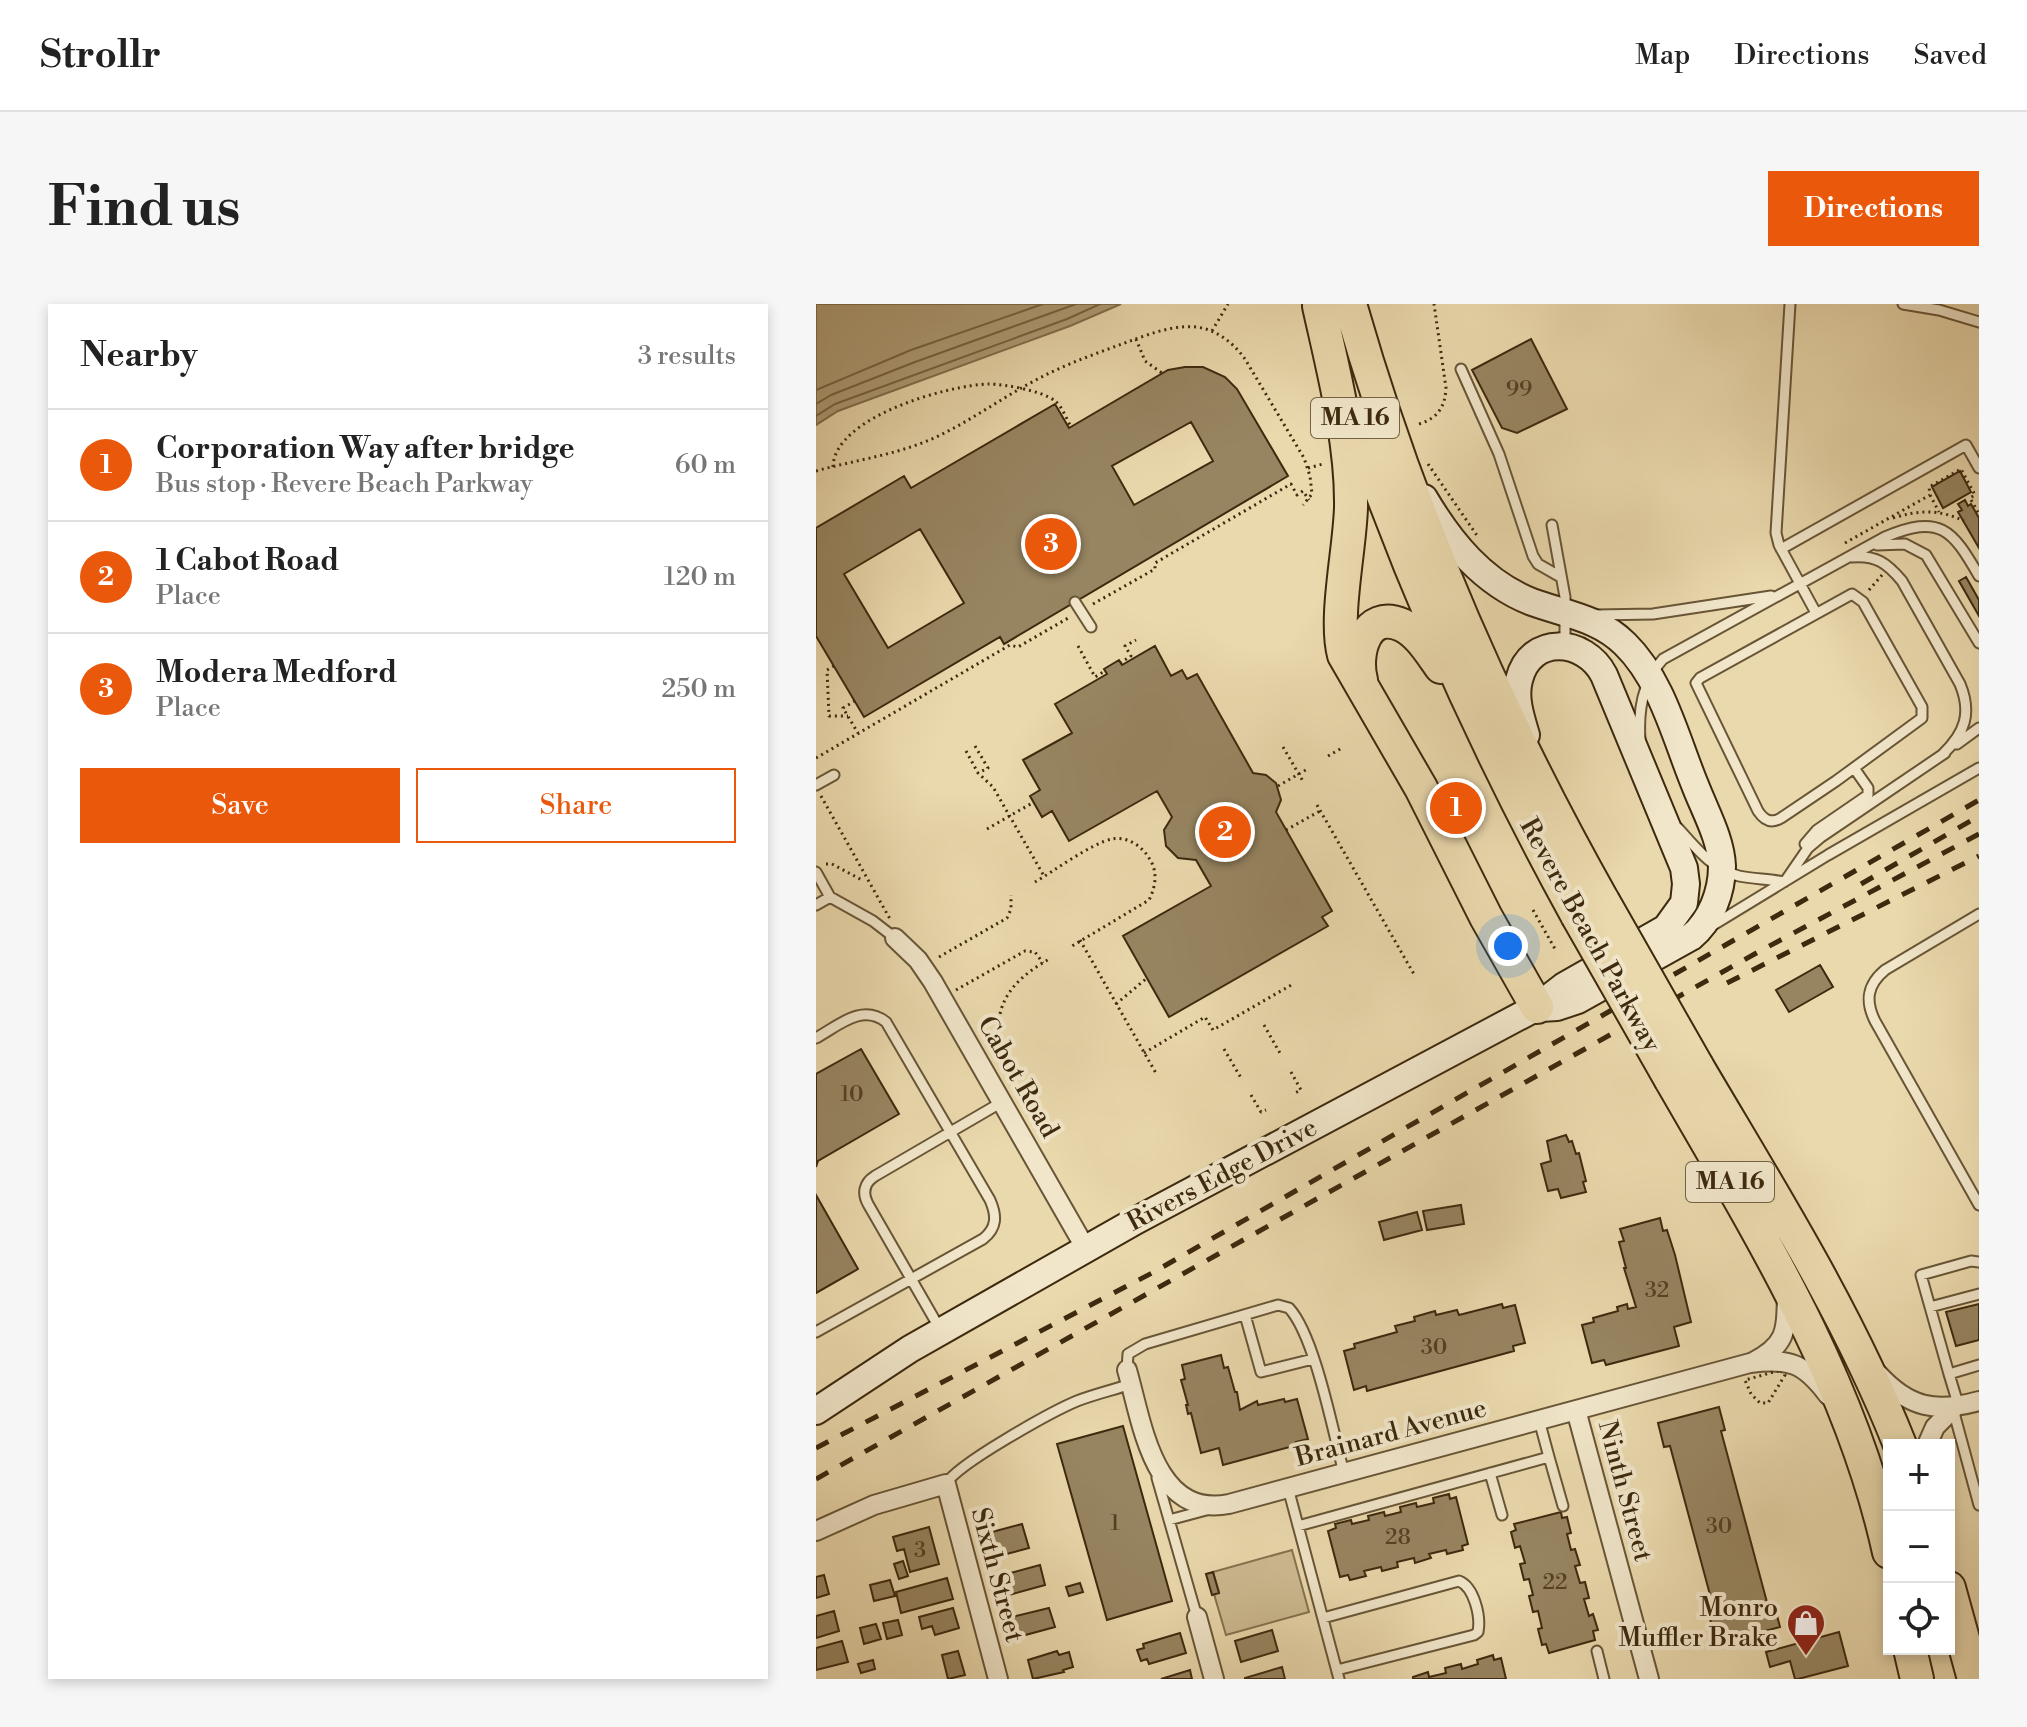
<!DOCTYPE html>
<meta charset="utf-8">
<style>
:root{--surface:#fff;--page:#f6f6f6;--text:#222;--muted:#767676;--line:#e0e0e0;--accent:#ea580c}
body{margin:0;font-family:"Libre Bodoni",serif;background:var(--page);color:var(--text)}
.controls{position:absolute;right:24px;bottom:24px;display:grid;overflow:hidden;border-radius:0px;box-shadow:0 4px 12px #0003}
.controls button{width:72px;height:72px;display:grid;place-items:center;padding:0;border:0;border-bottom:2px solid var(--line);background:var(--surface);color:var(--text);font:40px sans-serif}
.you{position:absolute;left:692px;top:642px;width:28px;height:28px;margin:-20px;border:6px solid #fff;border-radius:50%;background:#1a73e8;box-shadow:0 0 0 12px #1a73e833}
.badge{display:grid;place-items:center;width:52px;height:52px;border-radius:50%;background:var(--accent);color:#fff;font-size:26px;font-weight:700}
.pin{position:absolute;translate:-50% -50%;border:4px solid #fff;box-shadow:0 2px 8px #0006}
.list{margin:0;padding:0;list-style:none}
h2{display:flex;justify-content:space-between;align-items:center;height:104px;margin:0;padding:0 32px;font-size:34px}
h2 small{font-size:26px;font-weight:400;color:var(--muted)}
.list li{display:grid;grid-template-columns:52px 1fr auto;gap:24px;align-items:center;box-sizing:border-box;height:112px;padding:0 32px;border-top:2px solid var(--line)}
.list b{display:block;font-size:30px;white-space:nowrap}
.list p{margin:0;font-size:26px;white-space:nowrap;color:var(--muted)}
.list em{font-size:26px;font-style:normal;color:var(--muted)}
.actions{display:flex;gap:16px;padding:24px 32px}
.actions a{flex:1;padding:18px 0;border:2px solid var(--accent);border-radius:0px;text-align:center;font-size:28px;color:var(--accent)}
.actions .main{background:var(--accent);color:#fff}
.icon{flex:none;width:44px;height:44px;fill:none;stroke:currentColor;stroke-width:2;stroke-linecap:round;stroke-linejoin:round}
.map{position:relative;flex:none;width:1163px;height:1375px;overflow:hidden;border-radius:0px}
header{display:flex;align-items:center;gap:48px;box-sizing:border-box;height:112px;padding:0 40px;background:var(--surface);border-bottom:2px solid var(--line)}
header strong{font-size:38px}
nav{display:flex;gap:44px;margin-inline-start:auto;font-size:28px}
.intro{display:flex;align-items:center;justify-content:space-between;box-sizing:border-box;height:192px;padding:0 48px}
h1{margin:0;font-size:56px}
.button{padding:20px 36px;border-radius:0px;background:var(--accent);color:#fff;font-size:28px;font-weight:700}
main{display:flex;gap:48px;padding:0 48px}
aside{flex:1;background:var(--surface);border-radius:0px;box-shadow:0 4px 12px #0003}
.map>svg:first-child{display:block}
</style>
<header>
<strong>Strollr</strong>
<nav><a>Map</a><a>Directions</a><a>Saved</a></nav>
</header>
<div class="intro"><h1>Find us</h1><a class="button">Directions</a></div>
<main>
<aside>
<h2>Nearby<small>3 results</small></h2>
<ul class="list">
<li><span class="badge">1</span><div><b>Corporation Way after bridge</b><p>Bus stop · Revere Beach Parkway</p></div><em>60 m</em></li>
<li><span class="badge">2</span><div><b>1 Cabot Road</b><p>Place</p></div><em>120 m</em></li>
<li><span class="badge">3</span><div><b>Modera Medford</b><p>Place</p></div><em>250 m</em></li>
</ul>
<div class="actions"><a class="main">Save</a><a>Share</a></div>
</aside>
<div class="map">
<svg width="1163" height="1375" viewBox="0 0 1163 1375">
<rect width="100%" height="100%" fill="#ead9ad"/>
<filter id="stains"><feTurbulence type="fractalNoise" baseFrequency=".0025" numOctaves="4"/><feColorMatrix values="0 0 0 0 .2 0 0 0 0 .09 0 0 0 0 .02 0 0 0 .5 -.17"/></filter>
<radialGradient id="worn" r=".72"><stop offset=".6" stop-color="#630" stop-opacity="0"/><stop offset="1" stop-color="#630" stop-opacity=".3"/></radialGradient>
<path fill="#cdbb92" stroke="#857250" stroke-width="2" d="M476,1246l17,62 -83,23 -12,-41 5,-2 -6,-20z"/>
<path fill="#af9d77" stroke="#816f4d" stroke-width="2" d="M0,0h305l-51,22 -232,85 -22,14z"/>
<g fill="none" stroke-linecap="round" stroke-linejoin="round">
<path stroke="#766342" stroke-width="2" d="M0,86l95,-40 132,-46
M0,100l15,-9 84,-33 161,-58
M0,112l19,-12 232,-85 33,-15"/>
</g>
<path fill="#978561" stroke="#3d290e" stroke-width="2" fill-rule="evenodd" d="M715,35l36,70 -50,24 -15,-5 -30,-58z
M369,63h18l22,10 12,12 51,87 -284,168 -4,-7 -136,80 -48,-81v-108l88,-52 7,12 144,-84 14,24 99,-58zM375,118l22,39 -79,44 -22,-39zM104,225l44,74 -76,45 -44,-74z
M1144,167l11,21 -28,16 -11,-21z
M1149,196l3,6 3,-2 8,14v30l-21,-36 4,-2 -4,-6z
M1150,273l13,23v16l-20,-35z
M339,342l16,30 11,-6 5,9 10,-5 56,99 13,2 10,8 5,17 -5,12 56,99 -10,6 6,9 -159,91 -46,-81 88,-50 -15,-26 -18,-2 -12,-12 -2,-16 8,-13 -15,-26 -88,50 -17,-30 -10,6 -12,-21 10,-6 -17,-30 49,-27 -17,-29 52,-30 -3,-5 15,-9 3,5z
M1004,661l13,22 -44,25 -13,-22z
M45,745l38,65 -81,47 -2,6v-93z
M750,831l3,7 3,-1 4,13 3,-1 7,28 -3,1 3,10 -25,6 -3,-9 -10,2 -7,-27 10,-3 -4,-20z
M0,891l42,74 -42,24z
M645,901l3,19 -37,6 -4,-19z
M601,908l5,18 -38,10 -5,-18z
M844,914l3,13 4,-1 8,25 16,67 -17,5 5,19 -73,19 -2,-5 -12,3 -10,-38 12,-3 -1,-4 25,-7 -1,-4 10,-3 1,5 8,-2 -12,-39h2l-7,-26 5,-1 -4,-12z
M686,1000l1,4 12,-3 10,38 -12,3 1,5 -147,40 -1,-5 -12,4 -10,-39 11,-3 -1,-4 43,-12 -2,-6 20,-5 -1,-4 21,-6 1,4 21,-5 2,5z
M1163,1000v36l-23,6 -10,-34z
M405,1051l3,13 4,-1 7,25h2l3,18 17,-9 1,4 26,-6 1,3 12,-3 11,40 -12,3 1,3 -74,20 -4,-17 -18,5 -10,-40 -3,1 -2,-9h2l-7,-25 4,-1 -3,-14z
M903,1103l6,23 -4,1 47,175 6,-2 6,23 -63,17 -7,-25 6,-2 -46,-171 -6,1 -6,-24z
M307,1122l49,175 -65,19 -50,-176z
M633,1190l1,5 6,-2 12,47 -6,2 1,4 -16,4 -1,-4 -17,4 2,4 -16,5 -1,-5 -17,4 1,5 -16,4 -1,-4 -17,4 2,5 -16,4 -2,-5 -8,2 -12,-46 8,-3 -1,-4 16,-4 1,4 17,-4 -1,-4 16,-4 1,4 16,-4 -1,-5 16,-4 1,4 17,-4 -1,-5z
M745,1208l1,6 5,-1 4,16 -4,1 4,16 4,-1 5,16 -5,1 5,17 5,-1 4,16 -5,1 5,17 4,-2 5,16 -5,1 2,9 -46,13 -3,-9 -4,1 -4,-16 4,-1 -4,-17 -5,1 -4,-16 4,-1 -4,-16 -5,1 -4,-16 5,-1 -5,-17 -5,2 -4,-16 5,-2 -2,-6z
M206,1220l7,24 -30,8 -7,-24z
M113,1223l10,37 -29,8 -6,-23 -7,2 -4,-14z
M87,1257l5,15 -9,3 -5,-15z
M224,1261l5,20 -36,10 -6,-20z
M397,1268l6,21 -7,2 -6,-21z
M8,1271l5,19 -13,4v-21z
M131,1274l6,21 -52,14 -5,-21z
M74,1276l5,16 -21,5 -4,-16z
M264,1279l3,9 -14,4 -3,-9z
M137,1304l6,20 -24,7 -3,-9 -10,3 -3,-12z
M233,1304l6,19 -37,10 -6,-20z
M18,1307l5,20 -23,7v-22z
M82,1316l4,15 -15,4 -4,-16z
M60,1320l5,15 -17,5 -4,-16z
M456,1326l6,21 -37,11 -6,-21z
M1023,1328l9,34 -50,13h-3l-5,-18 -20,6 -4,-15z
M364,1329l6,20 -37,11 -2,-5 -6,2 -4,-11 7,-2 -1,-4z
M26,1337l6,21 -32,8v-22z
M142,1347l7,24 -17,4 -6,-24z
M241,1347l2,4 10,-3 4,15 -10,3 1,2 -31,7 -5,-19z
M677,1351l1,5 7,-2 5,21h-93v-2l15,-5 1,5 17,-4 -1,-5 16,-4 1,5 16,-5 -1,-4z
M57,1356l2,9 -14,4 -3,-9z
M466,1363l3,12h-40v-1z
M374,1366l2,9h-31z"/>
<g fill="none" stroke-linecap="round" stroke-linejoin="round">
<g stroke="#685536" stroke-width="13">
<path id="lane" d="M974,0l-14,229 3,12 37,68
M1087,0l36,6 40,12
M645,65l38,85 34,102 5,8 21,12
M736,221l13,72v46
M1061,241l28,-1 21,11 53,88
M965,245l185,-104 13,23
M1036,253c24,-2 35,6 50,24l58,103c12,29 5,49 -17,70
M1036,290l11,8 59,105v11l-86,63 -55,37c-10,6 -17,2 -23,-7l-62,-128 4,-5z
M259,298l16,25
M780,311l57,-1 118,-18
M824,435c-2,-29 3,-58 23,-80l222,-122c55,-23 67,-8 94,39
M1141,440l22,-16
M0,481l18,-10
M862,524c17,19 35,42 61,48 15,3 31,3 45,6
M989,540l12,-14 51,-35v-7l-14,-20
M0,568l14,25 -14,8
M970,576l22,-32 13,-11 124,-84
M14,593l43,24 22,17
M1163,610l-94,56c-18,15 -20,31 -10,51l104,184
M894,623l118,-72 151,-87
M0,734c22,-12 46,-35 70,-16l104,178c7,16 7,28 -7,39l-167,93
M1163,958l-8,-1 -50,14 28,99 30,-9
M1114,1003l49,-13
M429,1011l16,57 52,-13
M124,1025l-72,-125c-6,-11 -4,-21 7,-28l127,-74
M311,1066l1,-16 17,-10 133,-39 11,3c26,28 44,124 55,165
M1133,1070l10,33
M1137,1105l26,96
M723,1116l10,37
M674,1169l12,42
M341,1174l40,139
M130,1180c11,-20 107,-73 131,-83 18,-7 36,-11 54,-17
M472,1184l51,191
M353,1216l41,-11
M482,1222l251,-69 14,49
M507,1314l136,-37c15,6 22,35 19,51l-4,3 -137,35
M781,1347l7,28"/>
</g>
<g stroke="#685536" stroke-width="22">
<path id="street" d="M79,634l23,22 15,22 153,267
M937,1058c34,-17 33,-31 34,-67
M311,1066c15,51 26,149 102,134l521,-141c40,-5 54,0 78,32
M1062,1070c31,34 58,39 101,27
M760,1106l73,269
M1111,1141l8,-18 18,-18
M0,1227l58,-26 72,-21 52,195
M381,1313l17,62"/>
</g>
<g stroke="#3d290e" stroke-width="30">
<path id="secondary" d="M608,194c26,44 59,85 108,104 33,12 67,16 93,42 37,36 51,95 70,141 10,26 26,54 27,81 0,26 -11,55 -31,71l-113,63 -21,7 -17,1
M0,1107l94,-62 227,-129 400,-213 27,-21 102,-58 18,-25 2,-19 -2,-16 -80,-193c-19,-37 -74,-41 -85,5 -5,18 2,38 7,55"/>
</g>
<g stroke="#3d290e" stroke-width="36">
<path id="highway" d="M534,0c59,207 147,409 253,597
M503,2c14,63 33,136 32,201 -1,42 -17,111 -7,148l77,133 65,129 51,90
M540,117c59,171 134,336 221,494
M545,376c-7,-26 4,-71 41,-55 17,8 28,27 39,42
M881,762c73,124 150,245 203,379
M855,776c87,151 180,300 218,472
M1133,1284l25,91
M1094,1345l7,30"/>
</g>
<path stroke="#3d290e" stroke-width="3" stroke-dasharray="2 4" stroke-linecap="butt" d="M396,27l16,-27
M320,35l9,22 17,12
M603,120c19,-6 26,-17 27,-36l-12,-84
M612,160l50,73
M17,163c1,-50 115,-82 156,-83 15,0 54,7 66,17 7,5 12,19 16,26
M492,164l15,-4
M0,167c39,-11 80,-16 118,-33 35,-16 66,-39 100,-57 31,-17 64,-28 96,-40 22,-8 49,-18 72,-13 18,4 33,17 43,31l59,99 6,18 2,18 -9,11
M1114,191l9,17
M1077,214c26,-8 46,-9 71,3
M1029,239l85,-48 -1,-8 32,-18 14,26 -5,3 9,16
M1053,286l13,-15
M277,300l62,-35v-6l136,-79 6,11 6,-4 6,9
M262,342l17,31 10,-6
M304,359l11,-7 -6,-10 11,-6
M18,362l-7,4 2,46h19
M39,397l-12,7 15,25
M159,442l13,22 -10,5
M467,443l21,36
M150,447l12,22 15,14 51,89
M512,452l14,-8
M0,454l194,-113 8,2 52,-30
M462,482l31,-18
M5,492l69,123
M501,501l98,171
M171,525l47,-27
M470,526l34,-19
M10,560h6l30,16
M219,578c19,-11 57,-39 77,-43 15,-3 30,7 37,19 9,13 7,28 0,42l-77,46
M717,606l22,39
M264,636l77,135
M123,653l68,-39 4,-9v-14
M140,686l69,-39 10,1 8,11
M300,700l31,-26
M448,721l17,30
M173,742l8,-7c2,-8 1,-17 3,-25 6,-27 28,-43 51,-56
M408,745l17,29
M328,749l61,-36 8,13 80,-46
M475,768l10,18 -6,3
M435,791l10,17 5,-2
M965,1066l4,5 -17,28h-8l-9,-9 -6,-14z"/>
<use href="#lane" stroke="#f1e6ca" stroke-width="9"/>
<use href="#street" stroke="#f1e6ca" stroke-width="18"/>
<use href="#secondary" stroke="#f1e6ca" stroke-width="26"/>
<use href="#highway" stroke="#ead9ad" stroke-width="32"/>
<path stroke="#3d290e" stroke-width="5" stroke-dasharray="14 14" stroke-linecap="butt" d="M1045,580l118,-68
M911,679l252,-127
M0,1144l336,-175 827,-473
M0,1175l944,-528 219,-117"/>
<g stroke="#3d290e" stroke-width="36" stroke-linecap="butt">
<path id="highway-bridge" d="M787,597l94,165
M761,611l94,165"/>
</g>
<use href="#highway-bridge" stroke="#ead9ad" stroke-width="32"/>
</g>
<defs>
<g id="shop-pin" transform="scale(2)"><path d="M0 17L-7.5 6A9.5 9.5 0 1 1 7.5 6Z" fill="#8f2418" stroke="#f1e6ca"/><path d="M-5-2.5h2.3a2.7 3.5 0 0 1 5.4 0H5L5.5 6h-11ZM-1.5-2.5h3a1.5 2.3 0 0 0-3 0Z" fill="#fff"/></g>
</defs>
<g fill-rule="evenodd">
<use href="#shop-pin" x="990" y="1319"/>
</g>
<g text-anchor="middle" dominant-baseline="central" stroke-width="8" stroke-linejoin="round" paint-order="stroke">
<g font-size="22" fill="#544023">
<text x="703" y="85">99</text>
<text x="36" y="790">10</text>
<text x="841" y="986">32</text>
<text x="618" y="1043">30</text>
<text x="299" y="1219">1</text>
<text x="903" y="1222">30</text>
<text x="582" y="1233">28</text>
<text x="104" y="1246">3</text>
<text x="739" y="1278">22</text>
</g>
<g fill="#f1e6ca" stroke="#736246" stroke-width="2">
<rect x="495" y="94" width="88" height="40" rx="6"/>
<rect x="870" y="858" width="88" height="40" rx="6"/>
</g>
<g font-size="24" font-weight="bold" fill="#3d290e">
<text x="539" y="114">MA 16</text>
<text x="914" y="878">MA 16</text>
</g>
<g font-size="26" fill="#3d290e" stroke="#f1e6ca">
<text transform="translate(774 631) rotate(61)">Revere Beach Parkway</text>
<text transform="translate(202 773) rotate(60)">Cabot Road</text>
<text transform="translate(406 871) rotate(-28)">Rivers Edge Drive</text>
<text transform="translate(575 1129) rotate(-15)">Brainard Avenue</text>
<text transform="translate(809 1187) rotate(75)">Ninth Street</text>
<text transform="translate(181 1271) rotate(75)">Sixth Street</text>
</g>
<g font-size="26" fill="#3d290e" stroke="#f1e6ca" text-anchor="end">
<text x="962" y="1304">Monro<tspan x="962" dy="30">Muffler Brake</tspan></text>
</g>
</g>
<rect width="100%" height="100%" filter="url(#stains)"/>
<rect width="100%" height="100%" fill="url(#worn)"/>
</svg>
<div class="controls">
<button>+</button>
<button>−</button>
<button><svg class="icon" aria-label="locate" viewBox="0 0 24 24"><circle cx="12" cy="12" r="6"/><path d="M12 2v4M12 18v4M2 12h4M18 12h4"/></svg></button>
</div>
<div class="you"></div>
<div class="pin badge" style="left:640px;top:504px">1</div>
<div class="pin badge" style="left:409px;top:528px">2</div>
<div class="pin badge" style="left:235px;top:240px">3</div>
</div>
</main>
